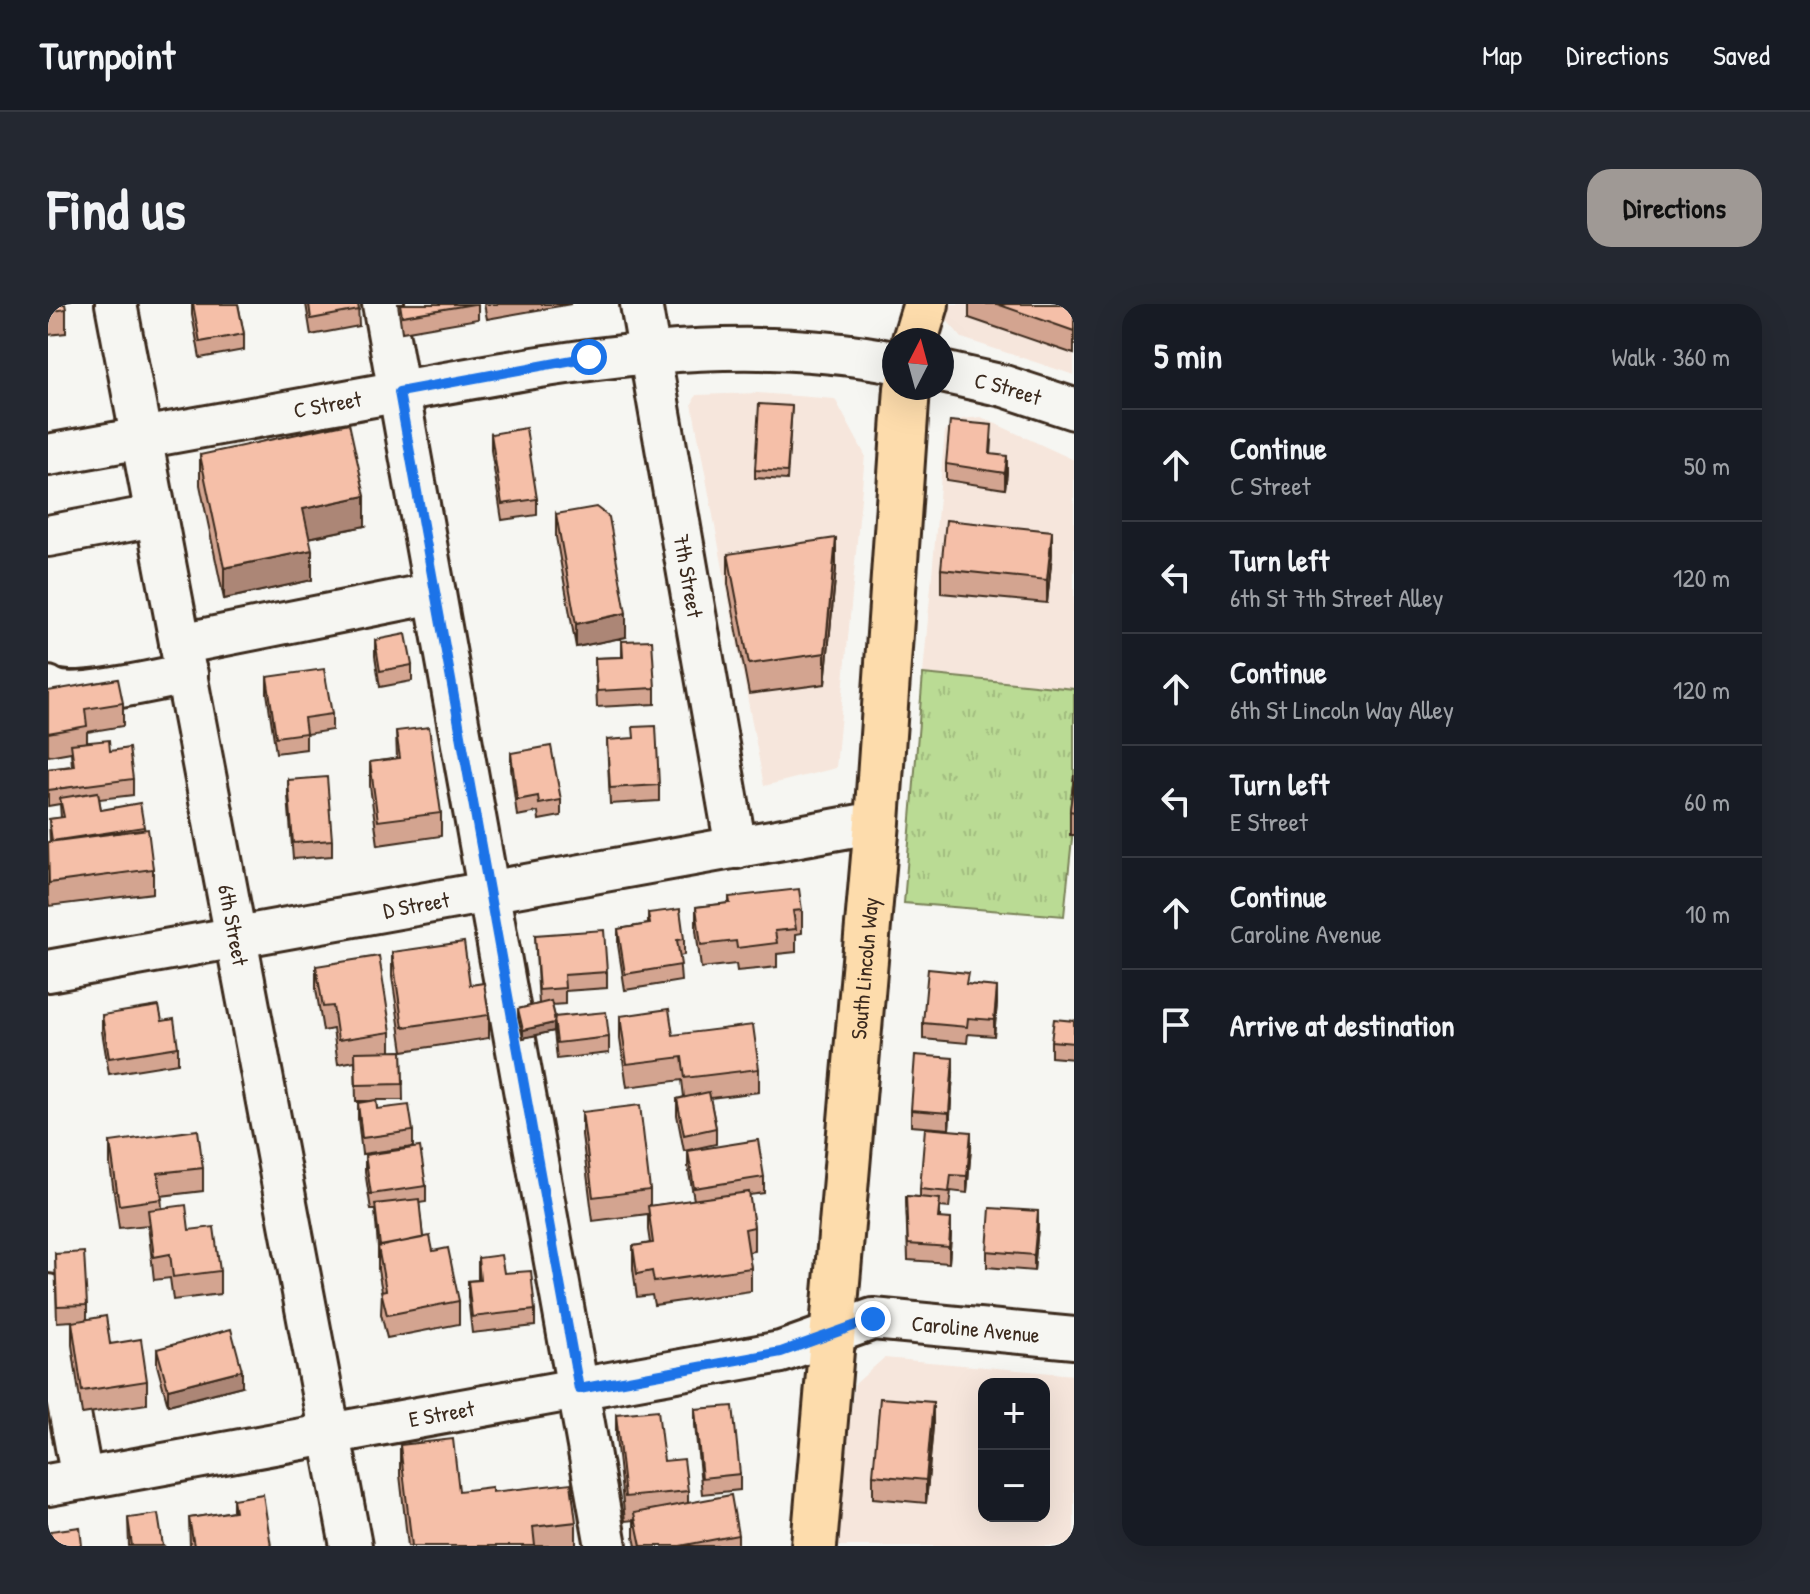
<!DOCTYPE html>
<meta charset="utf-8">
<style>
:root{--surface:#171b24;--page:#242831;--text:#f1f3f6;--muted:#9ea1a6;--line:#363941;--accent:#9f9995}
body{margin:0;font-family:"Patrick Hand",sans-serif;background:var(--page);color:var(--text)}
.controls{position:absolute;right:24px;bottom:24px;display:grid;overflow:hidden;border-radius:16px;box-shadow:0 8px 32px #0002}
.controls button{width:72px;height:72px;display:grid;place-items:center;padding:0;border:0;border-bottom:2px solid var(--line);background:var(--surface);color:var(--text);font:40px sans-serif}
.compass{position:absolute;left:834px;top:24px;width:72px;height:72px;border-radius:50%;background:var(--surface);box-shadow:0 8px 32px #0002;rotate:6deg}
.stop{position:absolute;width:24px;height:24px;margin:-18px;border:6px solid #1a73e8;border-radius:50%;background:#fff}
.stop.end{background:#1a73e8;border-color:#fff;box-shadow:0 2px 8px #0008}
.list{margin:0;padding:0;list-style:none}
h2{display:flex;justify-content:space-between;align-items:center;height:104px;margin:0;padding:0 32px;font-size:34px}
h2 small{font-size:26px;font-weight:400;color:var(--muted)}
.list li{display:grid;grid-template-columns:52px 1fr auto;gap:24px;align-items:center;box-sizing:border-box;height:112px;padding:0 32px;border-top:2px solid var(--line)}
.list b{display:block;font-size:30px;white-space:nowrap}
.list p{margin:0;font-size:26px;white-space:nowrap;color:var(--muted)}
.list em{font-size:26px;font-style:normal;color:var(--muted)}
.icon{flex:none;width:44px;height:44px;fill:none;stroke:currentColor;stroke-width:2;stroke-linecap:round;stroke-linejoin:round}
.map{position:relative;flex:none;width:1026px;height:1242px;overflow:hidden;border-radius:24px}
header{display:flex;align-items:center;gap:48px;box-sizing:border-box;height:112px;padding:0 40px;background:var(--surface);border-bottom:2px solid var(--line)}
header strong{font-size:38px}
nav{display:flex;gap:44px;margin-inline-start:auto;font-size:28px}
.intro{display:flex;align-items:center;justify-content:space-between;box-sizing:border-box;height:192px;padding:0 48px}
h1{margin:0;font-size:56px}
.button{padding:20px 36px;border-radius:24px;background:var(--accent);color:#111;font-size:28px;font-weight:700}
main{display:flex;gap:48px;padding:0 48px}
aside{flex:1;background:var(--surface);border-radius:24px;box-shadow:0 8px 32px #0002}
.map>svg:first-child{display:block}
</style>
<header>
<strong>Turnpoint</strong>
<nav><a>Map</a><a>Directions</a><a>Saved</a></nav>
</header>
<div class="intro"><h1>Find us</h1><a class="button">Directions</a></div>
<main>
<div class="map">
<svg width="1026" height="1242" viewBox="0 0 1026 1242">
<defs>
<pattern id="grass-tufts" width="24" height="20" patternUnits="userSpaceOnUse" patternTransform="scale(2)"><rect width="24" height="20" fill="#badb94"/><path d="M3 7l-1-3M5 7V3M7 7l1-3M15 17l-1-3M17 17v-4M19 17l1-3" fill="none" stroke="#a1bc7f"/></pattern>
</defs>
<rect width="100%" height="100%" fill="#f6f6f2"/>
<filter id="ink" filterUnits="userSpaceOnUse"><feTurbulence type="fractalNoise" baseFrequency=".0125" numOctaves="2"/><feDisplacementMap in="SourceGraphic" scale="16" xChannelSelector="R" yChannelSelector="G"/><feConvolveMatrix kernelMatrix="1 2 1 2 8 2 1 2 1" color-interpolation-filters="sRGB"/></filter>
<g filter="url(#ink)">
<path fill="#f6e6dc" fill-rule="evenodd" d="M892,0h134v71l-112,-37 -23,-27z
M710,89l77,6 30,56 -29,313 -72,18 -72,-382 4,-9z
M933,113l93,43v229l-151,-15 22,-243 17,-12z
M836,1054l190,17v171h-237l17,-161zM936,1080h60v132h-60z"/>
<path fill="url(#grass-tufts)" stroke="#7a8259" stroke-width="2" d="M875,370l151,15v130l-10,97 -160,-13z"/>
<g fill="none" stroke-linecap="round" stroke-linejoin="round">
<g stroke="#3b2a1e" stroke-width="46">
<g id="minor">
<path id="s1" d="M68,0l235,1242"/>
<path d="M335,0l223,1242"/>
<path id="s2" d="M593,0l95,544"/>
<path id="s3" d="M894,68l62,14 70,23"/>
<path id="s4" d="M0,151c122,-22 243,-44 364,-66 161,-29 320,-58 482,-27"/>
<path d="M0,232l106,-20"/>
<path d="M132,340l255,-51"/>
<path d="M0,383c21,15 111,-8 139,-13"/>
<path id="s5" d="M0,667l829,-149"/>
<path d="M0,991l34,184"/>
<path id="s6" d="M0,1181l733,-133 92,-33 201,19"/>
</g>
</g>
<g stroke="#3b2a1e" stroke-width="50">
<g id="major">
<path d="M867,36l11,-36"/>
<path id="s7" d="M766,1242l63,-724 30,-434"/>
</g>
</g>
<use href="#minor" stroke="#f6f6f2" stroke-width="40"/>
<use href="#major" stroke="#fddcac" stroke-width="44"/>
</g>
<path fill="#d3a490" stroke="#3b2a1e" stroke-width="2" d="M0,0l18,5v24l-18,2z
M144,0h46l6,30v16l-44,8 -8,-43z
M258,0h52l1,22 -48,9z
M350,0h80v15l-76,13z
M436,0h87l-84,15z
M921,0h105v50l-105,-36z
M744,102l-5,74 -32,-2v-8z
M443,130l46,65v16l-35,5 -11,-70z
M944,137l-1,14 16,17 -2,17 -59,-9v-16z
M152,151l165,71 -56,12 3,42 -88,19 -24,-114z
M508,210l70,123 -50,10 -20,-110z
M680,250l108,14 -11,116 -76,10 -21,-110z
M1004,250l-5,49 -106,-10v-24z
M327,336l37,25v16l-32,6 -5,-31z
M574,337l33,47v16l-58,3 -2,-49 27,-1z
M219,373l65,37v16l-26,4v15l-30,4 -9,-60z
M0,387l75,12v23l-36,6v10l23,9 23,28v16l-34,4 2,11 43,17 9,42v24l-104,13 -1,-11v-53h2l-1,-23 12,-1 -1,-14 -12,2v-37l24,-3 -1,-14 -23,4z
M348,427l45,82v23l-63,9 -8,-59v-24l27,-3z
M559,436l52,45v16l-49,3z
M463,449l50,47v16l-22,4 -1,-8 -21,4 -6,-47z
M1026,471v60h-4v-24z
M240,476l44,60v16l-39,3 -5,-63z
M681,593l73,13v23l-6,1v18l-19,2v13l-40,4 -1,-7 -35,4 -5,-38v-23l33,-4z
M600,609l36,26v16l-5,1 2,25 -56,9 -7,-45v-16l30,-5z
M487,631l72,37v16l-42,3v13l-13,1 3,12 54,20v16l-52,6 -3,-28 -31,7 -5,-21v-8l21,-5z
M344,648l78,33 19,30v23l-86,13 -11,-75z
M268,662l75,66v20l11,-1 1,49h-27l1,9 36,22v16l-51,7 -4,-35v-16l15,-2h-17l-1,-40 -17,3 -5,-35 -10,2 -7,-42z
M920,680l29,19 -3,33 -26,-2 -1,9 -44,-4v-16z
M54,711l60,6 16,26v16l-69,11 -7,-43z
M572,712l53,19 86,34v23l-49,6 6,30v16l-32,7 -7,-36v-16l7,-2 -2,-17 -55,7 -7,-48z
M1026,717v38l-23,-2v-16z
M905,770l-4,55 -38,-3v-16z
M534,808l68,78v16l44,-6 -6,-33v-16l76,26v16l-15,2 5,32v24l-6,1 3,16v23l-97,14 -2,-10 -15,2 -4,-28v-23l17,-3 -2,-13v-16l-55,7 -11,-86z
M62,838l93,26v23l-42,5 1,12 27,22 31,41v23l-47,6 -3,-22 -16,2 -6,-55 -29,3 -9,-63z
M923,844l-4,45 -16,-2 -2,17 -9,-1v12l11,16 -2,28 -41,-3 -2,-64 14,1v-8z
M317,851l61,31v16l-7,1 4,35 10,13 26,50v23l-72,14 -6,-24 1,-23 -4,-21v-23l-3,-37h-4l-6,-39z
M990,923l-4,44 -47,-4v-16z
M7,950l32,51v14l60,62v23l-65,10 -10,-69v-24l-15,1z
M430,954l26,15 31,37v16l-63,7 -4,-36v-16l10,-1z
M109,1045l85,37 -74,19 -11,-40z
M647,1105l45,65v16l-38,4 -7,-69z
M568,1110l48,47 24,30v12l50,32v11h-102l-2,-9v-17l-9,1 -9,-83z
M885,1122l-7,77 -53,-5v-23z
M352,1141l59,46 33,1 84,30v24h-168l-8,-71z
M185,1195l38,47h-81l-1,-28 44,-7z
M80,1214l35,28h-34z"/>
<path fill="#ac8676" stroke="#3b2a1e" stroke-width="2" d="M959,152v16l-2,17v-16z
M317,192v30l-62,13v-30z
M1004,227v23l-5,49v-23z
M788,234v30l-11,116v-31z
M264,246v30l-88,19v-31z
M578,309v24l-50,10v-23z
M949,683v16l-3,33v-16z
M506,719v8l-31,7v-8z
M905,754v16l-4,55v-16z
M923,828v16l-4,45v-17z
M990,907v16l-4,44v-16z
M903,915v16l-2,28v-16z
M194,1066v16l-74,19v-16z
M885,1098v24l-7,77v-23z"/>
<path fill="#f5bfa8" stroke="#3b2a1e" stroke-width="2" d="M0,0h17l1,5 -18,3z
M145,0h45l6,30 -44,8z
M261,0h49l1,6 -48,9z
M352,0h74l-72,12z
M949,0h77v27z
M711,100l33,2 -5,66 -32,-2z
M902,117l42,4 -2,29 17,2 -2,17 -59,-9z
M301,119l16,73 -62,13 9,41 -88,18 -24,-113z
M478,124l11,71 -35,5 -11,-70z
M548,203l13,10 17,96 -50,11 -20,-110z
M898,216l106,11 -5,49 -106,-11z
M788,234l-11,115 -76,11 -21,-110z
M358,330l6,31 -32,6 -5,-31z
M604,336l3,48 -58,3 -2,-33 28,-1 -1,-16z
M276,365l8,45 -28,4 2,15 -30,4 -9,-60z
M70,375l5,24 -38,6 2,17 -39,7v-42z
M608,422l3,59 -49,3 -3,-48 27,-2 -1,-11z
M381,423l12,86 -63,8 -8,-59 30,-4 -4,-27z
M61,436l1,11 19,-3 4,31 -85,11v-21l26,-3 -3,-22z
M503,442l10,54 -22,4 -1,-8 -21,4 -6,-47z
M1026,471v37l-4,-1z
M279,473l5,63 -39,3 -5,-63z
M50,488l3,18 39,-7 4,24 -92,14 -3,-22 15,-2 -4,-19z
M100,525l5,40 -104,14 -1,-41z
M751,585l3,21 -9,1 3,18 -21,2 2,12 -40,5 -1,-7 -35,4 -5,-38 34,-4 -1,-6z
M632,605l4,30 -7,1 4,25 -56,9 -7,-45 32,-5 -2,-11z
M556,626l3,42 -43,3 1,13 -26,2 -4,-55z
M416,638l6,43 14,-2 5,32 -86,12 -11,-75z
M331,652l12,76 -53,8 -5,-34 -10,1 -7,-41z
M880,665l40,4 -2,11 31,3 -3,33 -26,-2 -1,9 -44,-4z
M503,697l4,16 -1,6 -31,7 -5,-21z
M111,702l3,15 12,-2 4,28 -69,11 -7,-43z
M621,705l4,26 80,-10 6,44 -74,9 -3,-21 -55,7 -7,-48z
M558,708l3,25 -52,6 -3,-26z
M1006,715l20,2v22l-23,-2z
M354,747l1,33 -47,1 -1,-33z
M867,751l38,3 -4,55 -38,-3z
M661,788l7,36 -32,7 -7,-36z
M328,796l1,9 32,-4 4,26 -51,7 -4,-35z
M592,801l10,85 -57,7 -11,-85z
M877,824l46,4 -4,44 -16,-1 -2,17 -29,-3z
M150,826l5,38 -45,5 4,26 -43,6 -9,-63z
M710,836l6,37 -70,11 -6,-37z
M372,843l6,39 -55,8 -6,-39z
M701,888l5,35 -9,2 6,39 -97,14 -2,-11 -15,3 -4,-28 20,-3 -5,-37z
M858,892l34,3 -2,19 13,1 -2,28 -41,-3z
M371,895l4,39 -43,8 -5,-42z
M138,901l3,25 25,-3 6,44 -47,6 -3,-23 -16,3 -6,-47z
M942,904l48,3 -4,44 -47,-4z
M382,932l3,15 15,-3 11,53 -72,14 -6,-24 5,-1 -8,-43z
M36,948l3,53 -30,1 -2,-52z
M453,951l3,18 27,-2 4,39 -63,7 -4,-36 12,-1 -2,-22z
M58,1012l4,28 31,-5 6,42 -65,10 -10,-69z
M183,1025l11,41 -74,19 -11,-40z
M832,1094l53,4 -7,78 -53,-5z
M685,1102l7,68 -38,4 -7,-69z
M610,1106l6,51 20,-2 4,32 -63,6 -9,-83z
M405,1135l6,52 33,-4v5l79,-9 5,39 -43,5 2,19h-123l-12,-101z
M215,1190l8,52h-77l-5,-28 46,-7 -2,-12z
M683,1191l7,40 -58,11h-39l-7,-33z
M110,1210l5,32h-31l-4,-28z
M32,1223l2,19h-30l-2,-15z"/>
</g>
<g fill="none" stroke-linecap="round" stroke-linejoin="round" filter="url(#ink)">
<path stroke="#1a73e8" stroke-width="10" d="M541,53l-190,35 180,997 202,-37 92,-33"/>
</g>
<g text-anchor="middle" dominant-baseline="central" stroke-width="6" stroke-linejoin="round" paint-order="stroke">
<g font-size="22" fill="#3b2a1e" stroke="#f6f6f2">
<text stroke="none"><textPath href="#s3" startOffset="68">C Street</textPath></text>
<text stroke="none"><textPath href="#s4" startOffset="284">C Street</textPath></text>
<text stroke="none"><textPath href="#s2" startOffset="276">7th Street</textPath></text>
<text stroke="none"><textPath href="#s5" startOffset="374">D Street</textPath></text>
<text stroke="none"><textPath href="#s1" startOffset="632">6th Street</textPath></text>
<text stroke="none"><textPath href="#s7" startOffset="580">South Lincoln Way</textPath></text>
<text stroke="none"><textPath href="#s6" startOffset="946">Caroline Avenue</textPath></text>
<text stroke="none"><textPath href="#s6" startOffset="400">E Street</textPath></text>
</g>
</g>
</svg>
<div class="controls">
<button>+</button>
<button>−</button>
</div>
<svg class="compass" viewBox="-18 -18 36 36"><path d="M0-13l5 13h-10z" fill="#e53935"/><path d="M0 13l5-13h-10z" fill="#9ea1a6"/></svg>
<div class="stop" style="left:541px;top:53px"></div>
<div class="stop end" style="left:825px;top:1015px"></div>
</div>
<aside>
<h2>5 min<small>Walk · 360 m</small></h2>
<ul class="list">
<li><svg class="icon" aria-label="ahead" viewBox="0 0 24 24"><path d="M12 20V5M6 11l6-6 6 6"/></svg><div><b>Continue</b><p>C Street</p></div><em>50 m</em></li>
<li><svg class="icon" aria-label="left" viewBox="0 0 24 24"><path d="M17 20v-9H6M10 6l-5 5 5 5"/></svg><div><b>Turn left</b><p>6th St 7th Street Alley</p></div><em>120 m</em></li>
<li><svg class="icon" aria-label="ahead" viewBox="0 0 24 24"><path d="M12 20V5M6 11l6-6 6 6"/></svg><div><b>Continue</b><p>6th St Lincoln Way Alley</p></div><em>120 m</em></li>
<li><svg class="icon" aria-label="left" viewBox="0 0 24 24"><path d="M17 20v-9H6M10 6l-5 5 5 5"/></svg><div><b>Turn left</b><p>E Street</p></div><em>60 m</em></li>
<li><svg class="icon" aria-label="ahead" viewBox="0 0 24 24"><path d="M12 20V5M6 11l6-6 6 6"/></svg><div><b>Continue</b><p>Caroline Avenue</p></div><em>10 m</em></li>
<li><svg class="icon" aria-label="arrive" viewBox="0 0 24 24"><path d="M6 21V4h12l-3 4 3 4H6"/></svg><div><b>Arrive at destination</b></div></li>
</ul>
</aside>
</main>
